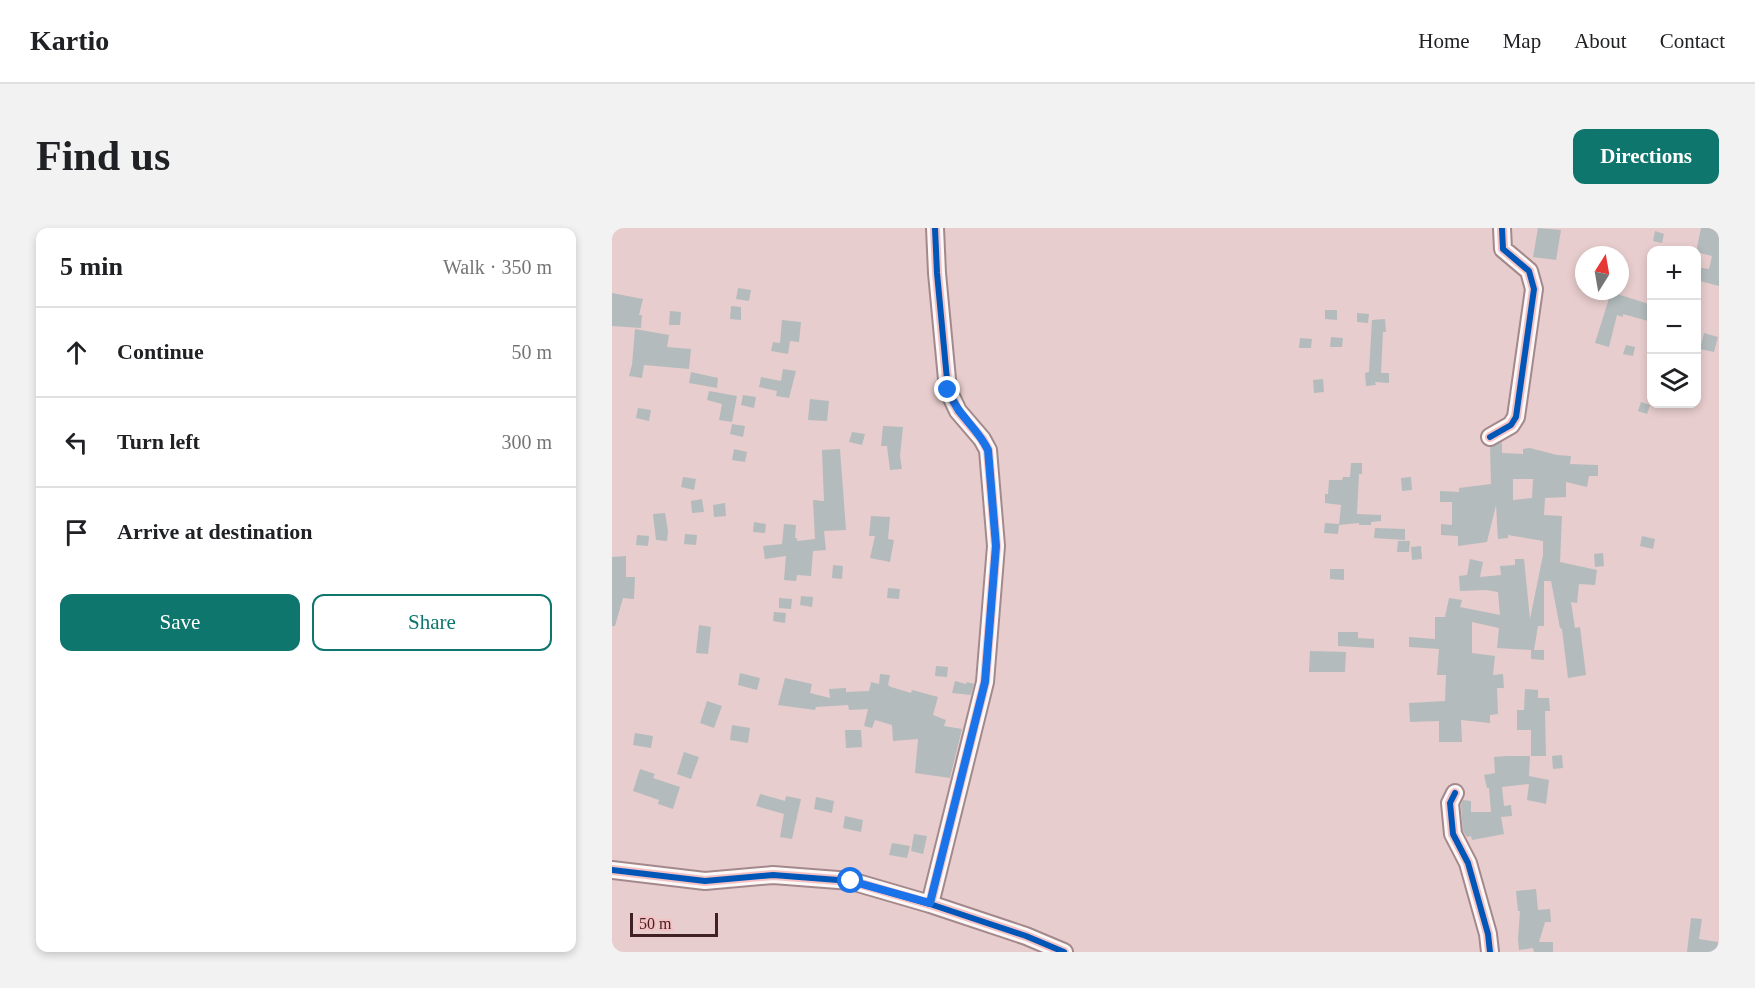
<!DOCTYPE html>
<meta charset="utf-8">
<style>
:root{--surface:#fff;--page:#f2f2f2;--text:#202124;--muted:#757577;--line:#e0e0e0;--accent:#0f766e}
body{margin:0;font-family:"Times New Roman",serif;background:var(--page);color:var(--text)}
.controls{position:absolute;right:18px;top:18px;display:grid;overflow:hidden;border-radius:12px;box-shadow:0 3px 9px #0003}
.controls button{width:54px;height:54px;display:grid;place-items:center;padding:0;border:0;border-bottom:2px solid var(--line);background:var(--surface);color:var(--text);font:30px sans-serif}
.compass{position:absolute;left:963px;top:18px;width:54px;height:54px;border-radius:50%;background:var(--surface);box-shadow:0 3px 9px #0003;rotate:11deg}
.scale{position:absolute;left:18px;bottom:15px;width:88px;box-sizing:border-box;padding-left:6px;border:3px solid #412123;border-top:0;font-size:16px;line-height:21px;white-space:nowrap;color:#412123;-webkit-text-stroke:4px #f4c1c3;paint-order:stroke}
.stop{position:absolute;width:18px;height:18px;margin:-14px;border:4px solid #1a73e8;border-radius:50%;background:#fff}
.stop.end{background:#1a73e8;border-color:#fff;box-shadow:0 2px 6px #0008}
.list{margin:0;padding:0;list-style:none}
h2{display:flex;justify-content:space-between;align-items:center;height:78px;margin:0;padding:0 24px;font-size:26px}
h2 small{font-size:20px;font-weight:400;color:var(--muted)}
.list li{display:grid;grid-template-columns:39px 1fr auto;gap:18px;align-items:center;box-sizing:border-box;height:90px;padding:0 24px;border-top:2px solid var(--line)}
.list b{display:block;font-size:22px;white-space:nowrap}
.list em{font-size:20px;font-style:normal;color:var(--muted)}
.actions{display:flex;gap:12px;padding:18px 24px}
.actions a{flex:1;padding:14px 0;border:2px solid var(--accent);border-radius:12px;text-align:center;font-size:21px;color:var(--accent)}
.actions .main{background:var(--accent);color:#fff}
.icon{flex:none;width:33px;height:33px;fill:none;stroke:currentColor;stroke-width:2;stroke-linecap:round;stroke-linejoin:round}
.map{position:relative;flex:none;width:1107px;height:724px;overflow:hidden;border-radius:12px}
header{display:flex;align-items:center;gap:36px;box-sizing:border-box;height:84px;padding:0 30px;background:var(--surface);border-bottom:2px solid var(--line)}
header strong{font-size:28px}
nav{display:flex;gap:33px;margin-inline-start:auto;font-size:21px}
.intro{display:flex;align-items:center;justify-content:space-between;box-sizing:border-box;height:144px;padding:0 36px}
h1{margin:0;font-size:42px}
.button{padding:15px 27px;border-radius:12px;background:var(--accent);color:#fff;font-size:21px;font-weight:700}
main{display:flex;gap:36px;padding:0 36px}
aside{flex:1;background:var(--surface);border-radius:12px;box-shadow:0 3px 9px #0003}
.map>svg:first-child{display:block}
</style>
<header>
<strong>Kartio</strong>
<nav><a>Home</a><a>Map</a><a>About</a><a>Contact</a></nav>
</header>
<div class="intro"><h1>Find us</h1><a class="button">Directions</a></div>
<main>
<aside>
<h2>5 min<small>Walk · 350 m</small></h2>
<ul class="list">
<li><svg class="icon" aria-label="ahead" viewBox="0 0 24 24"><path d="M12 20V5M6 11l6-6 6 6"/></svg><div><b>Continue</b></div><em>50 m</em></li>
<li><svg class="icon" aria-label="left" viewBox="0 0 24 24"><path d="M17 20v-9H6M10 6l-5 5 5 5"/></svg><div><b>Turn left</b></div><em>300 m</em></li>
<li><svg class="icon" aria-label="arrive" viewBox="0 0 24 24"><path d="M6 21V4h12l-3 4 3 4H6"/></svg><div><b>Arrive at destination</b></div></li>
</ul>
<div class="actions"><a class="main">Save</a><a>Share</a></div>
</aside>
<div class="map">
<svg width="1107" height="724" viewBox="0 0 1107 724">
<rect width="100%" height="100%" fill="#e8cdce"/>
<path fill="#b3bbbc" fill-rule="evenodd" d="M926,0l23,2 -5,30 -23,-3z
M1089,0h18v58l-23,-6v-13l13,2 3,-13 -16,-4z
M1043,3l9,3 -2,9 -9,-2z
M126,60l13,2 -2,11 -13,-2z
M999,64l41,13v4l-4,12 -25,-7v3l-6,-2 -8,32 -14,-4z
M0,65l31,6 -4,16h3l-1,13 -29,-2z
M119,78l10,1v13l-11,-1z
M713,82h12v10l-12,-1z
M58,83l11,1 -1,13h-11z
M745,85l12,1 -1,9 -11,-1z
M773,91l1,13h-3l-2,41h8v10l-14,-1 1,3 -10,1 -1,-13 4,-1 3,-52z
M170,92l19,2 -2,20 -9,-1 -2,13 -17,-3 2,-9 7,1z
M23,101l34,6 -2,12 24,2 -2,20 -45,-4 -2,13 -13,-2 3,-11z
M1092,105l14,4 -4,15 -14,-3z
M719,109l12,1 -1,9h-12z
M688,110l12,1 -1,9h-12z
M1014,117l9,2 -2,9 -10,-2z
M171,141l13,2 -7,27 -13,-2 1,-5 -18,-4 2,-10 20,4z
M79,144l27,6 -1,10 -28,-5z
M711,151l1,13 -10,1 -1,-13z
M97,163l28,5 -5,26 -13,-2 3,-16 -15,-4z
M131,167l13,2 -2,11 -13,-3z
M198,171l19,2 -2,20 -19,-1z
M1029,174l9,3 -3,9 -9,-3z
M26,180l13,2 -2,11 -13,-3z
M120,196l13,2 -2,11 -13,-3z
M271,198l20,1 -3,29 2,13 -12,1 -3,-24h-6z
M240,204l13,2 -3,11 -13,-3z
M890,214v11l21,1v-5l7,-1 27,7 14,1 -1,8 28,1v11h-9l-2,11 -21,-5v15l-21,1 -1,17 18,1 -2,46 37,8 -2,15 -16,-1 -2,19 -6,-1 4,26 5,-1 6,48 -18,3 -6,-49 -2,-1 -9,-47h-7v45h-6l-4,24h10v10l-13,-1v-9l-34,-2 2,-20 -27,-6v31l23,3 -2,19 10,-1 1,14h-7l1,26 -8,1v8l-29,-3 1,22h-23v-21l-29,1 -1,-19 36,-2 1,-26h-9l2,-26 -30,-2v-10l26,2v-22h10l4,-19 13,2 -2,7 40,8 -2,-23 -12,-2 -26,1 -1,-15 8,-1 3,-16 13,3 -3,15 21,-2 -1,-9 15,-1v-6h9l6,60 13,-64v-14l-35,-6v3l-10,1 -2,-34 -9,37 -29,4v-10l-17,-1v-11l11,1v-23h-12v-11l19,1v-4l32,-4 -1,-37zM901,251h20l-1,19 -19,2z
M122,221l13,3 -2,10 -13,-2z
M228,221l6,81 -22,1 2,19 -13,1 -2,25 -14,-1 -1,6 -12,-1 2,-24 -21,3 -2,-13 19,-2 2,-20 12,1 -1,13h2v3l18,-2 -2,-39 11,1 -2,-51z
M739,235h11v11h-3l-2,40 24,1v6l-10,1v3h-12v-2l-20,2 2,-20 -16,-2v-9h3l1,-14h13l1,-3h7z
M71,249l13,2 -2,11 -13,-3z
M799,249l1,13 -10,1 -1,-13z
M90,271l2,13 -12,1 -1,-12z
M113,275l1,13 -12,1 -1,-12z
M53,285l3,18 -1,10 -11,-1 -3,-26z
M259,288l19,1 -2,22 6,1 -4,22 -20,-4 5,-22h-6z
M142,294l12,2 -1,9 -12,-1z
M713,295l14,1 -1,10 -14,-1z
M763,300l30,1v11l-31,-2z
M73,306l12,1 -1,10 -12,-1z
M25,307l12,1 -1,10 -12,-1z
M1030,308l13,3 -2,10 -13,-3z
M786,313h12l-1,11h-12z
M809,318l1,13 -10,1 -1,-13z
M991,325l1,13 -9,1 -1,-13z
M14,328v21h9l-1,22 -11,-1 -8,28h-3v-69z
M221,337l10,1 -1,13 -10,-1z
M718,341h14v11l-14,-1z
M276,360l12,1 -1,10 -12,-1z
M189,368l12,1 -1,10 -12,-2z
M167,370l13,1 -1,10 -12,-1z
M162,384l12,1 -1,10 -12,-2z
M87,397l12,2 -3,27 -12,-1z
M726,404h20v6l16,1v9l-36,-2z
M698,423l36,1 -1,20h-36z
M324,438l12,1 -1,10 -12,-1z
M128,445l20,5 -3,12 -19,-5z
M268,446l10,1 -2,10 3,2 20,6 1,-3 26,7 -5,18 13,5 -2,6 18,3 -12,49 -35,-5 3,-34 -25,2 -1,-16 -17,-5 -3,8 -8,-2 4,-17 -19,1 -1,-5 -32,2 -1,3 -37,-5 7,-27 27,6 -2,9 20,5 -1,-9 17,-1v4l23,-1 2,-9 8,2z
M343,453l11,3 1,-2 7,2 -3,11 -19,-2z
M913,461l13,1v8h11l1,13h-5l1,45h-15v-26h-14v-20h7z
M95,473l15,5 -8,22 -14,-5z
M120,497l18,3 -2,15 -18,-3z
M233,502h16l1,17 -16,1z
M23,505l18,3 -2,12 -18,-3z
M72,524l15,5 -8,22 -14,-5z
M950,527l1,13 -10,1 -1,-13z
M895,528h23l-1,20 20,4 -3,24 -19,-4 2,-16 -27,3 2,19 7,-1 1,11 -11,1 3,17 -32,6 -1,-4 -4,1 -4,-6 -2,-26 2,-5 8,1v11h20l-2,-24h-2l-3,-13 11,-2 -1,-16z
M28,541l15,5 -2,4 27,9 -7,22 -15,-5 1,-4 -26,-9z
M148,566l25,7 1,-5 15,3 -9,40 -12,-2 4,-23 -28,-8z
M204,569l18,4 -2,12 -18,-4z
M233,588l18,4 -2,12 -18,-4z
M302,606l13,2 -4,18 -12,-3z
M280,615l18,3 -3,12 -18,-3z
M924,661l2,21 12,-1 1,13h-6l-6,20h14v10h-19l-1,-4 -14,2 -1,-11 2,-28h-2l-2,-20z
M1079,690l11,1 -3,20 19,3 -1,10h-30z"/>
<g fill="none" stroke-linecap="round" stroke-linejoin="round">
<g stroke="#a3898b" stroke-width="20">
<path id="minor" d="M878,209l21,-12 5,-8 18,-128 -5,-18 -26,-22 -1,-21
M843,565l-5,10 3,31 15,29 20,71 2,18
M0,642l93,11 68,-6 78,6 79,23 96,32 38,16
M318,676l55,-222 11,-136 -8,-96 -6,-11 -24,-28 -10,-21 -11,-117 -2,-45"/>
</g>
<use href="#minor" stroke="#fcf8f8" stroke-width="16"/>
<g stroke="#f4c1c3" stroke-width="10">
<path id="cycleway" d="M878,209l21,-12 5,-8 18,-128 -5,-18 -26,-22 -1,-21
M843,565l-5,10 3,31 15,29 20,71 2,18
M0,642l93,11 68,-6 78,6 79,23 96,32 38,16
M318,676l55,-222 11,-136 -8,-96 -6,-11 -24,-28 -10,-21 -11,-117 -2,-45"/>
</g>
<use href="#cycleway" stroke="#0057b8" stroke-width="6"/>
</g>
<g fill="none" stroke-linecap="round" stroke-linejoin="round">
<path stroke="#1a73e8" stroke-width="8" d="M239,653l79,22 55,-221 11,-136 -8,-96c-11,-23 -31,-35 -40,-60"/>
</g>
</svg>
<div class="controls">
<button>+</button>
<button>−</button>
<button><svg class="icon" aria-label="layers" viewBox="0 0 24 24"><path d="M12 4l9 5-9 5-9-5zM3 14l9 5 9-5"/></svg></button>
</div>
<svg class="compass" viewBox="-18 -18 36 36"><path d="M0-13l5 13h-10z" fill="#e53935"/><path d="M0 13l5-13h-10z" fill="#757577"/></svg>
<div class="scale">50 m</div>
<div class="stop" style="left:239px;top:653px"></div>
<div class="stop end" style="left:336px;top:162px"></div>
</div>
</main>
